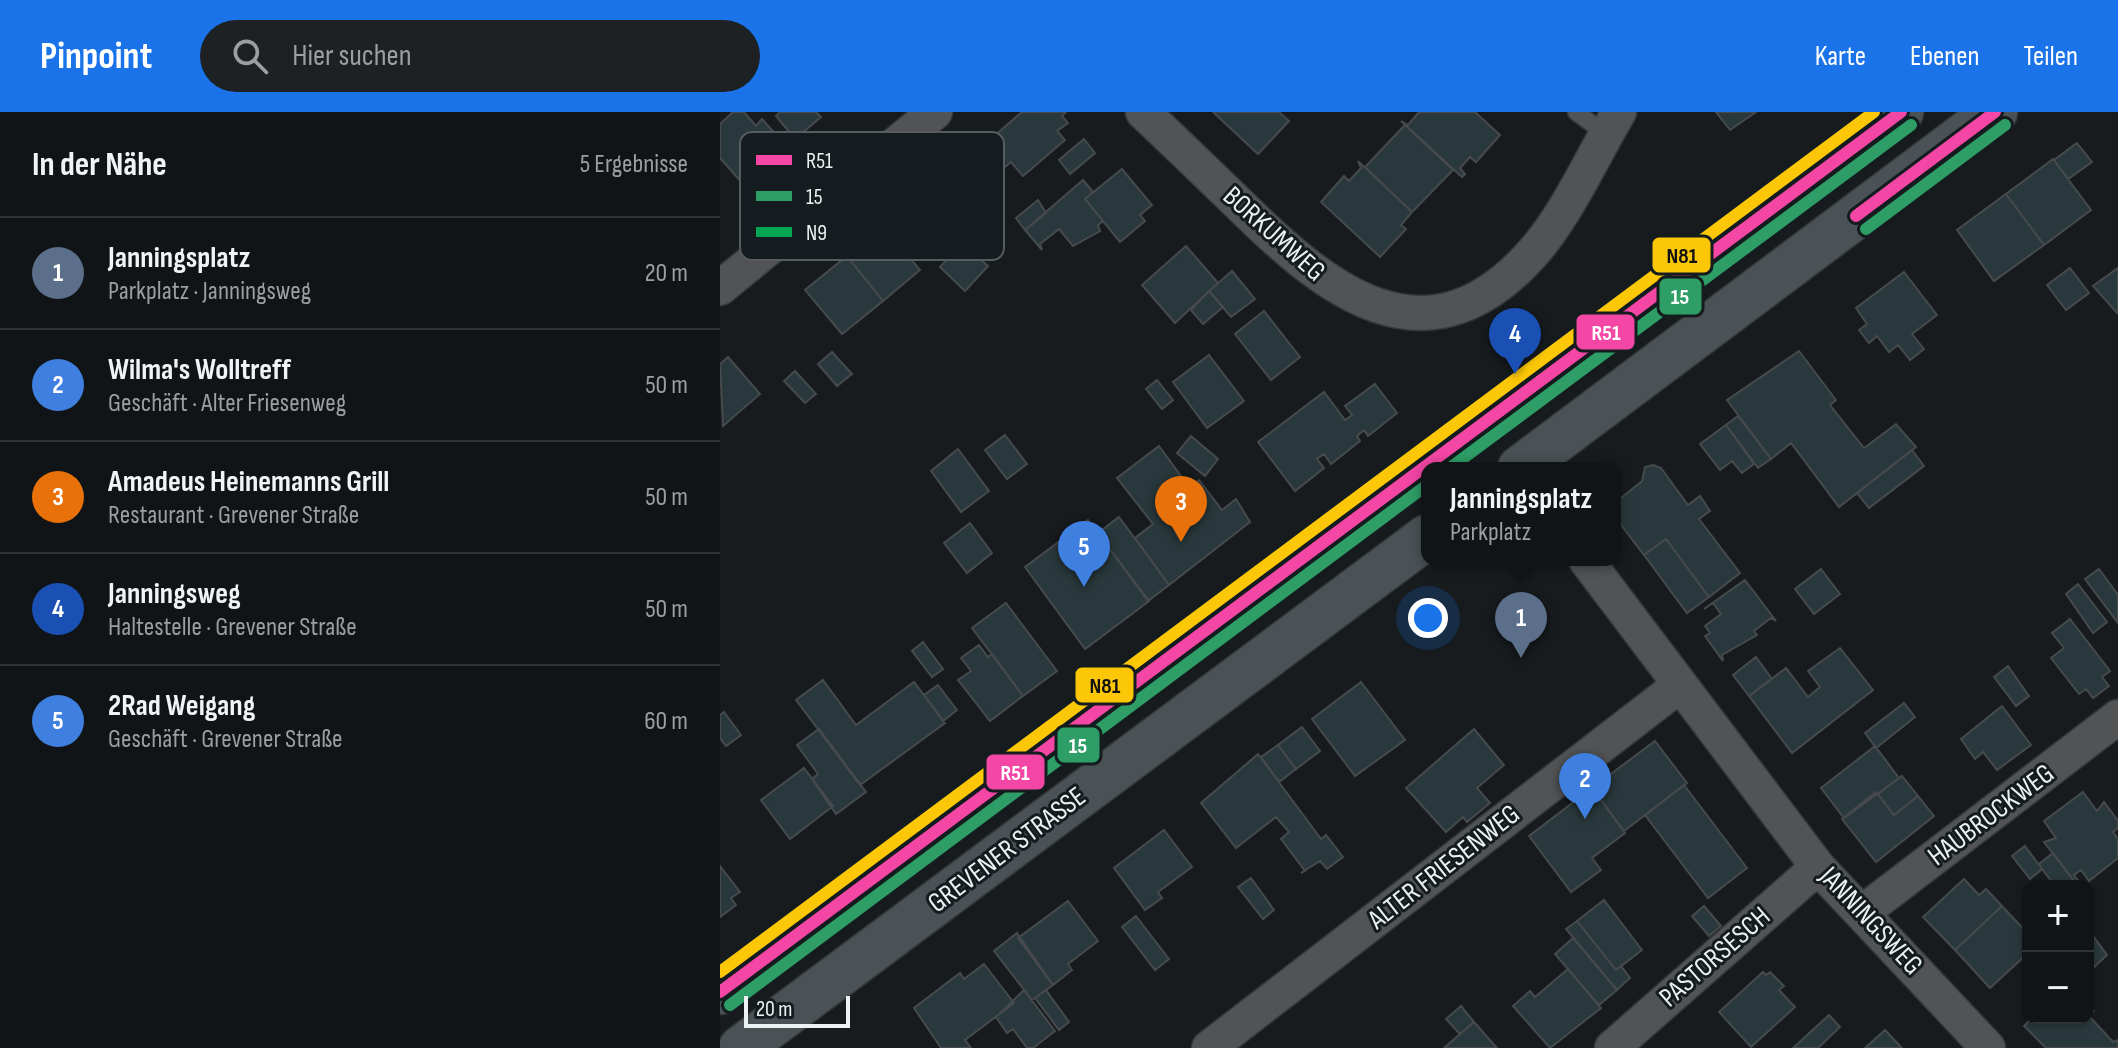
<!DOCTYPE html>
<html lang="de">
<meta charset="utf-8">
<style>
:root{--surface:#111416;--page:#1e2123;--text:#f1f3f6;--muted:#9c9ea1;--line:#303335;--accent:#1a73e8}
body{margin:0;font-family:"Sofia Sans Condensed",sans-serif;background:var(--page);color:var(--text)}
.controls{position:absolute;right:24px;bottom:24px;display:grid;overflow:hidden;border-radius:16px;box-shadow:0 2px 6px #0004}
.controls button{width:72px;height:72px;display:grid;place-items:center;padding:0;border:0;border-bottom:2px solid var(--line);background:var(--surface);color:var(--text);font:40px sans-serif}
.scale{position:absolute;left:24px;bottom:20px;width:106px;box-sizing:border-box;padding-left:8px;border:4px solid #edf1f3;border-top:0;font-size:22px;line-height:28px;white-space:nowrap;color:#edf1f3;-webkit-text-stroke:6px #151c1f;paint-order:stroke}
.you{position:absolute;left:708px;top:506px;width:28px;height:28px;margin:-20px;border:6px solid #fff;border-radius:50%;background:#1a73e8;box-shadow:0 0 0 12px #1a73e833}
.badge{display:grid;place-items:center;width:52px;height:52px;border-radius:50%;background:var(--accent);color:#fff;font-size:26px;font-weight:700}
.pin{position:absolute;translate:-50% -66px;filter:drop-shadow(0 2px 4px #0008)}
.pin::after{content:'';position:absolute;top:42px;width:28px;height:24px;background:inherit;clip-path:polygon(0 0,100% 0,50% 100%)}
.popup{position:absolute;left:701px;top:350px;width:200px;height:104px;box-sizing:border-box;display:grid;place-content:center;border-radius:16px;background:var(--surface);filter:drop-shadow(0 2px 6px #0005);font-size:26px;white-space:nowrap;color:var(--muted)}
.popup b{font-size:30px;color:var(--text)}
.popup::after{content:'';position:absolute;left:50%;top:100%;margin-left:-16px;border:16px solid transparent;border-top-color:var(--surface)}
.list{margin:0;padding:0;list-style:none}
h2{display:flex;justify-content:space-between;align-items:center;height:104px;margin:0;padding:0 32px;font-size:34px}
h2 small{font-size:26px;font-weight:400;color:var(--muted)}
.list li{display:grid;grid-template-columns:52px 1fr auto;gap:24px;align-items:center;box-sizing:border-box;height:112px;padding:0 32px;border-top:2px solid var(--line)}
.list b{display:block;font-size:30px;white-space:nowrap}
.list p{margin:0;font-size:26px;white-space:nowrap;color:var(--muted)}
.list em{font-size:26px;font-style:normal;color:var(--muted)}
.icon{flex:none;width:44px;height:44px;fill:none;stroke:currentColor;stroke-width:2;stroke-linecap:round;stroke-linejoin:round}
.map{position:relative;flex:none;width:1398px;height:936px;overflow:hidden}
header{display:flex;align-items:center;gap:48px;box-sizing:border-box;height:112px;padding:0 40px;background:var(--accent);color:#fff}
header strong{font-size:38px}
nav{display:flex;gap:44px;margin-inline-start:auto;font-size:28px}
.search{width:560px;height:72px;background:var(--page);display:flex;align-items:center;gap:20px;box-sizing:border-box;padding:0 28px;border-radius:44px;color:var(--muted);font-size:30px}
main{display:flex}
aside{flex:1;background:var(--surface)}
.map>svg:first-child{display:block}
</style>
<header>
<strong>Pinpoint</strong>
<div class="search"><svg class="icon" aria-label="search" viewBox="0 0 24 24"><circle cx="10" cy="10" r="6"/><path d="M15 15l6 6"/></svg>Hier suchen</div>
<nav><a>Karte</a><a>Ebenen</a><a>Teilen</a></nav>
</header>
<main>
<aside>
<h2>In der Nähe<small>5 Ergebnisse</small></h2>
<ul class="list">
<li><span class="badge" style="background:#5c6f8a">1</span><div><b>Janningsplatz</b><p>Parkplatz · Janningsweg</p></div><em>20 m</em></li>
<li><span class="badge" style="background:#3f7fe0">2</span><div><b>Wilma's Wolltreff</b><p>Geschäft · Alter Friesenweg</p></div><em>50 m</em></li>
<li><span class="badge" style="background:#e8710a">3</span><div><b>Amadeus Heinemanns Grill</b><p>Restaurant · Grevener Straße</p></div><em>50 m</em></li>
<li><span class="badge" style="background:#1a4fb4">4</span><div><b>Janningsweg</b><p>Haltestelle · Grevener Straße</p></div><em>50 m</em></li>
<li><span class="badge" style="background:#3f7fe0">5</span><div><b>2Rad Weigang</b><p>Geschäft · Grevener Straße</p></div><em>60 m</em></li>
</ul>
</aside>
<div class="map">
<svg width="1398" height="936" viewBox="0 0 1398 936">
<rect width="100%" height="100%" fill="#171b1d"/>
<path fill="#29383c" stroke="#474a4c" stroke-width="2" d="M13,0h11l12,14 6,-7 25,28 -43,38 -24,-27v-34z
M60,0h36l5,5 -26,22 -19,-23z
M302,0h44l-4,4 6,7 -11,8 8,9 -42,36 -12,-14 -6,5 -8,-1 -12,-15 1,-8z
M493,0h66l10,9 -31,33z
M699,0h56l25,23 -24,27 -6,-5 -10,11 5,6 -3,3 -61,-56 7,4z
M996,0h40l-26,18z
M685,13l48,45 -41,42 -47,-45z
M364,27l11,14 -25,21 -11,-14z
M1357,31l15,19 -24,17 -14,-19z
M1333,47l38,51 -47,35 -38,-51z
M638,49l54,51 -11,13 5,4 -26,28 -59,-55 23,-26 5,5 12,-13z
M402,57l30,36 -12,10 5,6 -25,21 -35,-43z
M363,68l10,12 -8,7 18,22 -5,4 2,6 -27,15 -14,-17 -19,15 2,6 -17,-20z
M1286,82l38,51 -50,36 -37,-51z
M318,88l8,13 -21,17 -9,-12z
M163,114l37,44 -37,31 -36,-45z
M242,131l26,23 -23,25 -25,-24z
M466,134l32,37 -43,40 -33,-38z
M127,144l36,45 -41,33 -37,-44z
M1350,156l19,25 -23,17 -19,-25z
M1398,156v46l-25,-28z
M512,159l23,28 -24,18 -22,-26z
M1184,160l33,43 -25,19 12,15 -14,11 -12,-15 -9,7 -12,-16 -8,7 -10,-13 8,-6 -11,-16z
M489,179l14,16 -20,17 -12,-14z
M544,199l36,46 -29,23 -36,-46z
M1079,239l37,49 -6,5 34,43 32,-24 20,23 -77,60 -48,-64 -20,16 -44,-59z
M112,240l20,22 -15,12 -19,-22z
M489,243l35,46 -37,27 -34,-46z
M8,245l32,37 -37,32 -3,-62z
M75,259l21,23 -11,9 -21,-22z
M437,268l16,20 -11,9 -16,-20z
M655,272l22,29 -29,23 -4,-6 -7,6 3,5 -29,23 -7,-10 -7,5 7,9 -29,23 -37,-49 66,-50 21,28 7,-5 -7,-9z
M1018,304l33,43 -13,9 -32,-43z
M1006,313l28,39 -12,9 -10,-12 -12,9 -20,-26z
M285,323l22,29 -20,15 -22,-29z
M471,324l27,23 -13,17 -28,-23z
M439,334l30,41 10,-7 23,30 14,-11 14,23 -81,63 -34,-47 18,-14 -36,-46z
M238,337l31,42 -28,21 -30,-41z
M1192,338l12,16 -55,42 -12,-15z
M933,353l8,3 27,37 12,-9 10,15 -11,8 41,54 -31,24 -43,-58 -22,16 -29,-38v-14l27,-22 3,-14z
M399,405l50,68 -21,16 -50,-68z
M368,408l61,81 -64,48 -60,-82z
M250,411l22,30 -25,20 -23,-30z
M946,427l43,58 -22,16 -43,-58z
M1101,457l19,25 -26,20 -19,-25z
M1379,457l19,26v28l-33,-44z
M1025,468l31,41 -5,-3 -17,13 3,4 -35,20 1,6 -18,-25 5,-3 -5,-7 16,-12 -8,-11 -9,6z
M1358,472l29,38 -14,11 -27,-39z
M286,491l51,68 -34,25 -51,-68z
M1350,507l40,52 -8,6 7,9 -16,12 -7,-9 -7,5 -28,-36 13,-10 -12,-15z
M203,530l20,27 -11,8 -20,-26z
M259,533l9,12 4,-3 31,42 -33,25 -32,-41 13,-9 -10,-13z
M1120,536l33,42 -81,63 -43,-57 37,-28 22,29 12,-10 -12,-16z
M1036,545l16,22 -23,17 -16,-21z
M1288,554l21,30 -13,10 -22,-29z
M103,568l33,45 58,-43 31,41 -85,62 -64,-85z
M641,570l44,58 -50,36 -43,-57z
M218,573l19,25 -14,11 -19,-26z
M1184,591l11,14 -39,31 -11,-15z
M1282,594l29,39 -34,25 -14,-18 -8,7 -14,-20z
M4,600l17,23 -15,11 -6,-8v-23z
M582,615l18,24 -24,18 -18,-24z
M99,617l47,63 -30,22 -24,-35 6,-5 -21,-29z
M754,617l30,36 -27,23 13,15 -23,19 -4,-5 -17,15 -40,-44z
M935,629l32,42 -63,48 -32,-43z
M558,633l18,24 -17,13 -18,-25z
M1155,634l24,32 -55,40 -23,-30z
M538,642l63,85 5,-4 17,22 -16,12 -7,-8 -19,12 4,-2 -24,-32 8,-7 -13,-15 -40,31 -35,-45z
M84,656l29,38 -43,33 -29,-39z
M1182,664l16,20 -24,19 -16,-21z
M964,673l63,83 -39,30 -63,-83z
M872,676l33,45 -33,25 9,12 -30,22 -42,-56z
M1156,680l18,23 24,-19 16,20 -58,46 -34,-43z
M1363,680l14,19 7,-9 14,19v7l-5,4 5,7v19l-29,23 -8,-11 -7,5 8,11h-4l-34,-44 12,-4 -12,-17z
M444,718l28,37 -34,25 4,6 -17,12 -31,-42z
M1305,734l17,23 -12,10 -18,-23z
M1333,741l25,33h-23l-13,-17 -3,-5z
M0,754l20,26 -9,6 5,7 -16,12z
M531,766l23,32 -11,9 -25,-32z
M1244,767l15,16 7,-6 16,17 -47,44 -32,-33z
M884,788l38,50 -26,20 -39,-49z
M348,789l30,40 -30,23 4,6 -19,15 -35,-47z
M984,794l17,20 -12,10 -17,-20z
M1282,794l26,28v19l-38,35 -35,-38z
M416,804l33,43 -14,11 -33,-43z
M857,809l39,49 5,-4 9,12 -13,12 -51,-61z
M1368,817l19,26 -19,18z
M297,821l36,52 -21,15 -38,-49z
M853,826l44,52 -18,15 -44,-51z
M264,852l30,39 -49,37 6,8h-30l-27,-40 46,-35 4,6z
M848,857l33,39 -51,40 -37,-42 17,-15 5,6z
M1043,860l3,3 4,-3 14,14 -5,4 16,17 -44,40 -32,-35z
M304,878l31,41 -22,17h-6l-14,-19 -6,4 -11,-16z
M326,878l23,32 -10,8 -24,-32z
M1368,893l6,6 -5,5 24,26 5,-2v8h-72l-22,-22 8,-8h56z
M741,894l13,16 -14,12 -14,-15z
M1109,903l11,12 -22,21h-25z
M754,910l23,26h-53l16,-14z
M1165,918l17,18h-37z"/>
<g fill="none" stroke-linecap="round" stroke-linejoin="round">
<g stroke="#35383a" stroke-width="19">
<path id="lane" d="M856,0l30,22"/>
</g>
<g stroke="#35383a" stroke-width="37">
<path id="street" d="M423,0c33,31 65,62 97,93 85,84 184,166 289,52 36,-38 63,-100 90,-145
M0,176l215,-176
M866,448l232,307 170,181
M1143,800l255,-195
M489,936l471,-363
M892,936l206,-181"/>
</g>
<g stroke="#35383a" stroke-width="47">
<path id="secondary" d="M800,356l475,-356
M0,880l1181,-880
M21,936l686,-511"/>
</g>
<use href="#lane" stroke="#515355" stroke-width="16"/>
<use href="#street" stroke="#515355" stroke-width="34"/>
<use href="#secondary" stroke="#4a5255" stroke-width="44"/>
<g stroke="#151c1f" stroke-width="18">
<path id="bus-1" d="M1136,104l139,-104
M0,880l1181,-880"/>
</g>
<g stroke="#151c1f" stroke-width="18">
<path id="bus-2" d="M1146,117l139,-104
M730,356l461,-343
M10,893l697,-520"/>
</g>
<g stroke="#151c1f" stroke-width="18">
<path id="bus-3" d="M0,860l1154,-860"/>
</g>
<use href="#bus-1" stroke="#f346a5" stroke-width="12"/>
<use href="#bus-2" stroke="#2e9e66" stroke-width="12"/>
<use href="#bus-3" stroke="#fbc707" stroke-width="12"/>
</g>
<g text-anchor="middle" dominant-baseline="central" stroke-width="6" stroke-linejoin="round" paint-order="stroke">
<g font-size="28" fill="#edf1f3" stroke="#151c1f">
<text transform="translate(554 122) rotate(42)">BORKUMWEG</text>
<text transform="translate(1271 703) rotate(-37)">HAUBROCKWEG</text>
<text transform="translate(287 738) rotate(-37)">GREVENER STRASSE</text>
<text transform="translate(724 755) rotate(-38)">ALTER FRIESENWEG</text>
<text transform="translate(1151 809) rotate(47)">JANNINGSWEG</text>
<text transform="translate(995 845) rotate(-41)">PASTORSESCH</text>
</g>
</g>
<rect x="20" y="20" width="264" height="128" rx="12" fill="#151c1f" stroke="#565c5f" stroke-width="2"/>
<rect x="36" y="43" width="36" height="10" fill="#f346a5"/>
<rect x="36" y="79" width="36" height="10" fill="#2e9e66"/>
<rect x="36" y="115" width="36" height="10" fill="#00a651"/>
<g font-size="22" fill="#edf1f3">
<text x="86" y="56">R51</text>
<text x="86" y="92">15</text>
<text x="86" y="128">N9</text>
</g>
<g stroke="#151c1f" stroke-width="3">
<rect x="931" y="124" width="61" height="38" rx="8" fill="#fbc707"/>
<rect x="938" y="165" width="45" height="39" rx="8" fill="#2e9e66"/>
<rect x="855" y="201" width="61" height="38" rx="8" fill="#f346a5"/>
<rect x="354" y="554" width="61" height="38" rx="8" fill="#fbc707"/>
<rect x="336" y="614" width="45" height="38" rx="8" fill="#2e9e66"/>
<rect x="265" y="641" width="61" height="38" rx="8" fill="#f346a5"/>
</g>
<g font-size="22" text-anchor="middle" font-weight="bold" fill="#fff">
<text x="960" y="192">15</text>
<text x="886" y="228">R51</text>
<text x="358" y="641">15</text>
<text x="295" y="668">R51</text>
</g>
<g font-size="22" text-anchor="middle" font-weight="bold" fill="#111">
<text x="962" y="151">N81</text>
<text x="385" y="581">N81</text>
</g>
</svg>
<div class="controls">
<button>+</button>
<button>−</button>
</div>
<div class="scale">20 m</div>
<div class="you"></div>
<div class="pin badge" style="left:801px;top:546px;background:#5c6f8a">1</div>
<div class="popup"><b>Janningsplatz</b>Parkplatz</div>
<div class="pin badge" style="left:865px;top:707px;background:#3f7fe0">2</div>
<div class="pin badge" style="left:461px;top:430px;background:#e8710a">3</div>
<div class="pin badge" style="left:795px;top:262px;background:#1a4fb4">4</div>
<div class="pin badge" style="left:364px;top:475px;background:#3f7fe0">5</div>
</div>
</main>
